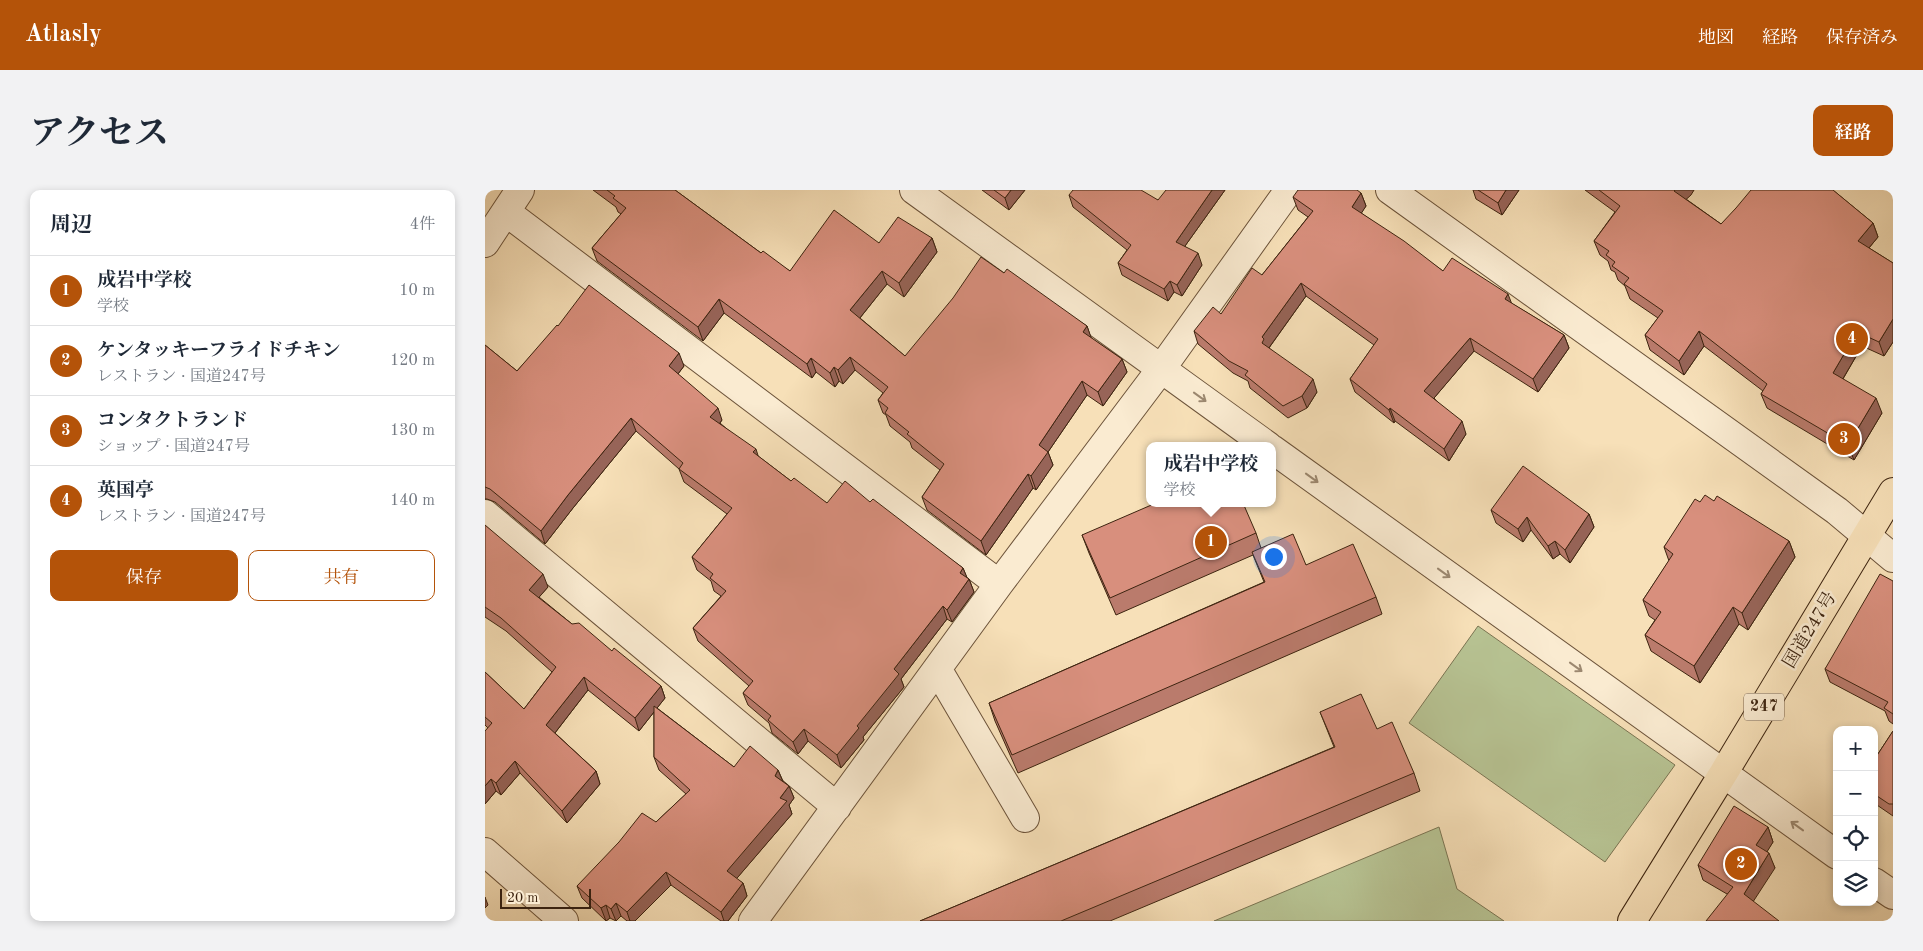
<!DOCTYPE html>
<html lang="ja">
<meta charset="utf-8">
<style>
:root{--surface:#fff;--page:#f2f2f3;--text:#1f2937;--muted:#747a83;--line:#e0e1e3;--accent:#b45309}
body{margin:0;font-family:"Old Standard TT","Noto Serif JP",serif;background:var(--page);color:var(--text)}
.controls{position:absolute;right:15px;bottom:15px;display:grid;overflow:hidden;border-radius:10px;box-shadow:0 2px 8px #0003}
.controls button{width:45px;height:45px;display:grid;place-items:center;padding:0;border:0;border-bottom:1px solid var(--line);background:var(--surface);color:var(--text);font:25px sans-serif}
.scale{position:absolute;left:15px;bottom:12px;width:91px;box-sizing:border-box;padding-left:5px;border:2px solid #3d2410;border-top:0;font-size:14px;line-height:18px;white-space:nowrap;color:#3d2410;-webkit-text-stroke:4px #faebd1;paint-order:stroke}
.you{position:absolute;left:788px;top:366px;width:18px;height:18px;margin:-12px;border:4px solid #fff;border-radius:50%;background:#1a73e8;box-shadow:0 0 0 8px #1a73e833}
.badge{display:grid;place-items:center;width:32px;height:32px;border-radius:50%;background:var(--accent);color:#fff;font-size:16px;font-weight:700}
.pin{position:absolute;translate:-50% -50%;border:2px solid #fff;box-shadow:0 1px 5px #0006}
.popup{position:absolute;left:661px;top:252px;width:130px;height:65px;box-sizing:border-box;display:grid;place-content:center;border-radius:10px;background:var(--surface);filter:drop-shadow(0 1px 4px #0005);font-size:16px;white-space:nowrap;color:var(--muted)}
.popup b{font-size:19px;color:var(--text)}
.popup::after{content:'';position:absolute;left:50%;top:100%;margin-left:-10px;border:10px solid transparent;border-top-color:var(--surface)}
.list{margin:0;padding:0;list-style:none}
h2{display:flex;justify-content:space-between;align-items:center;height:65px;margin:0;padding:0 20px;font-size:21px}
h2 small{font-size:16px;font-weight:400;color:var(--muted)}
.list li{display:grid;grid-template-columns:32px 1fr auto;gap:15px;align-items:center;box-sizing:border-box;height:70px;padding:0 20px;border-top:1px solid var(--line)}
.list b{display:block;font-size:19px;white-space:nowrap}
.list p{margin:0;font-size:16px;white-space:nowrap;color:var(--muted)}
.list em{font-size:16px;font-style:normal;color:var(--muted)}
.actions{display:flex;gap:10px;padding:15px 20px}
.actions a{flex:1;padding:11px 0;border:1px solid var(--accent);border-radius:10px;text-align:center;font-size:18px;color:var(--accent)}
.actions .main{background:var(--accent);color:#fff}
.icon{flex:none;width:28px;height:28px;fill:none;stroke:currentColor;stroke-width:2;stroke-linecap:round;stroke-linejoin:round}
.map{position:relative;flex:none;width:1408px;height:731px;overflow:hidden;border-radius:10px}
header{display:flex;align-items:center;gap:30px;box-sizing:border-box;height:70px;padding:0 25px;background:var(--accent);color:#fff}
header strong{font-size:24px}
nav{display:flex;gap:28px;margin-inline-start:auto;font-size:18px}
.intro{display:flex;align-items:center;justify-content:space-between;box-sizing:border-box;height:120px;padding:0 30px}
h1{margin:0;font-size:35px}
.button{padding:12px 22px;border-radius:10px;background:var(--accent);color:#fff;font-size:18px;font-weight:700}
main{display:flex;gap:30px;padding:0 30px}
aside{flex:1;background:var(--surface);border-radius:10px;box-shadow:0 2px 8px #0003}
.map>svg:first-child{display:block}
</style>
<header>
<strong>Atlasly</strong>
<nav><a>地図</a><a>経路</a><a>保存済み</a></nav>
</header>
<div class="intro"><h1>アクセス</h1><a class="button">経路</a></div>
<main>
<aside>
<h2>周辺<small>4件</small></h2>
<ul class="list">
<li><span class="badge">1</span><div><b>成岩中学校</b><p>学校</p></div><em>10 m</em></li>
<li><span class="badge">2</span><div><b>ケンタッキーフライドチキン</b><p>レストラン · 国道247号</p></div><em>120 m</em></li>
<li><span class="badge">3</span><div><b>コンタクトランド</b><p>ショップ · 国道247号</p></div><em>130 m</em></li>
<li><span class="badge">4</span><div><b>英国亭</b><p>レストラン · 国道247号</p></div><em>140 m</em></li>
</ul>
<div class="actions"><a class="main">保存</a><a>共有</a></div>
</aside>
<div class="map">
<svg width="1408" height="731" viewBox="0 0 1408 731">
<rect width="100%" height="100%" fill="#f7e0b8"/>
<filter id="stains"><feTurbulence type="fractalNoise" baseFrequency=".004" numOctaves="4"/><feColorMatrix values="0 0 0 0 .2 0 0 0 0 .09 0 0 0 0 .02 0 0 0 .5 -.17"/></filter>
<radialGradient id="worn" r=".72"><stop offset=".6" stop-color="#630" stop-opacity="0"/><stop offset="1" stop-color="#630" stop-opacity=".3"/></radialGradient>
<path fill="#b7c393" stroke="#7a7452" d="M993,436l197,139 -70,97 -196,-139z
M954,637l18,62 47,32h-290z"/>
<g fill="none" stroke-linecap="round" stroke-linejoin="round">
<g stroke="#6c533a" stroke-width="30">
<path id="minor" d="M429,0l354,256
M905,0l447,321 56,47
M21,22l493,372
M0,53l35,-53
M787,259l565,406
M0,324l352,293
M453,480l87,148
M0,662l79,69
M1389,692l19,13
M268,731l246,-337 162,-215 128,-179"/>
</g>
<g stroke="#3d2410" stroke-width="30">
<path id="highway" d="M1147,731l91,-147 170,-282"/>
</g>
<use href="#minor" stroke="#faebd1" stroke-width="28"/>
<use href="#highway" stroke="#f7e0b8" stroke-width="28"/>
</g>
<path fill="#ba7b6c" stroke="#3d2410" d="M108,0h82l86,63 29,18 89,-28 53,-5 5,14 -33,45 -17,-13 -27,34 45,38 99,-83 83,53 4,12 31,21 5,13 -24,34 -16,-11 -39,57 5,13 -17,25 -3,-2 -47,67 -59,-45 -5,-13 18,-27 -28,-22 -2,-6 -20,-16 -4,-11 -3,-2 -5,-13 5,-7 -28,-23 -12,14 -4,-3 -4,6 -19,-15 -4,6 -88,-65 -21,28 -106,-80 -5,-13 29,-34 -3,-2 -2,-5z
M497,0h43l-16,20z
M740,0l-40,56 17,19 -20,31 -8,-4 -6,9 -46,-26 -4,-12 9,-13 -54,-43 -4,-12 89,5z
M988,0h46l-17,25 -26,-16z
M1100,0h109l-8,9 35,25 113,-33 39,32 5,14 -9,11 24,15v79l-9,14 -22,-10 -19,33 39,34 -28,47 -87,-52 -6,-14 2,-3 -59,-45 -20,29 -34,-25 -5,-15 13,-17 -28,-19 -5,-13 -7,-6 -3,-8 -4,-2 -3,-9 -8,-6 -6,-14 21,-29z
M876,3l5,13 -5,7 82,58 68,32 53,32 5,13 -31,44 -64,-41 -40,47 32,36 -17,27 -54,-40 -1,2 -39,-31 -5,-13 24,-34 -68,-49 -37,52 48,44 -10,16 -19,10 -38,-30 -2,-7 -15,-8 -35,-29 -4,-13 27,-17 41,-39 46,-58 -10,-7 -5,-13z
M73,136l126,40 -6,8 44,46 -2,3 38,33 33,25 36,22 43,-1 93,66 4,10 2,1 5,13 -22,30 -5,-3 -46,60 3,8 -41,50 1,3 -23,28 -33,-27 -10,13 -26,-21 -3,-10 -21,-18 -5,-12 6,-7 -51,-45 -5,-13 28,-32 -7,-5 -3,-10 -14,-11 -5,-13 35,-43 -43,-32 -5,-13 -43,-38 -63,77 -28,36 -50,-42 -8,-3h-2v-154l32,26z
M1229,311l75,40 6,16 -47,73 -9,-6 -39,59 -49,-32 -6,-16 10,-15 -6,-4 -6,-16 26,-39 -5,-14 36,-45z
M1006,320l98,4 5,13 -24,36 -10,-9 -7,5 -22,-29 -8,12 -27,-19z
M0,335l63,62 -9,10 33,27 89,62 4,12 -8,10 77,59 44,3 5,11 6,5 5,12 -5,7 3,9 -56,65 7,4 4,13 -19,25h-7l-50,-36 -36,36h-8l-6,-5 -5,5 -6,-3 -4,3 -24,-23 -5,-12 79,-64 30,-28 -27,-24 -5,-13v-45l-15,19 -51,-41 -33,43 41,38 4,13 -33,39 -47,-50 -19,22 -5,-4 -11,13v-73l3,-3 -3,-3v-53l39,37 28,-37 -46,-41 -21,-14z
M771,343l5,15 45,17 70,32 6,17 -364,159 -23,-52 -6,-18 275,-121 -11,-27 -137,60 -27,-62 -7,-18z
M1408,391v143l-4,-3 -4,-10 -55,-29 -5,-13z
M835,522l57,17 37,44 6,18 -310,130h-190l414,-174z
M1408,541v85l-19,-13v-43z
M1283,637l5,15 -6,9 8,17 -48,26 -24,-14 -5,-15z"/>
<path fill="#976458" stroke="#3d2410" d="M526,0h14l-16,20 -4,-12z
M727,0h13l-45,63 -4,-11z
M1021,0h13l-17,25 -4,-12z
M1190,0h19l-3,5 -11,10 -6,-14z
M876,3l5,13 -9,14 -5,-13z
M1388,33l5,14 -15,18 -5,-14z
M447,48l5,14 -33,45 -5,-14z
M713,63l4,12 -20,31 -5,-11z
M397,81l5,13 -32,40 -5,-14z
M685,91l4,11 -6,9 -4,-12z
M816,93l5,13 -38,53 -6,-6v-6z
M1023,104l5,13 -8,-8z
M234,109l5,14 -21,28 -5,-14z
M1408,129v23l-9,14 -5,-14z
M602,136l5,14 -9,-8z
M1214,141l5,15 -20,29 -5,-14z
M1372,142l5,14 -24,41 -5,-14z
M1079,145l5,13 -31,44 -5,-13z
M985,148l4,13 -45,53 -5,-13z
M194,163l5,13 -10,13 -5,-13z
M365,167l5,13 -12,14 -5,-14z
M326,168l5,14 -4,6 -5,-14z
M637,169l5,13 -24,34 -5,-14z
M349,177l5,14 -4,6 -5,-14z
M828,189l4,13 -10,16 -5,-12z
M597,191l5,14 -39,57 5,13 -17,25 -5,-14 8,-31z
M1391,208l6,15 -28,47 -6,-15z
M233,218l4,12 -7,9 -5,-12z
M905,218l5,13 -1,2 -5,-13z
M146,228l5,13 -63,77 -28,36 -4,-13 27,-36z
M977,231l4,13 -17,27 -5,-12z
M271,259l4,13 -7,-10z
M543,284l5,14 -47,67 -5,-14z
M1104,324l5,13 -24,36 -5,-13z
M1042,327l4,13 -8,12 -5,-13z
M1070,351l5,13 -7,5 -5,-13z
M1304,351l6,16 -47,73 -6,-17z
M478,378l5,12 -8,-7z
M58,384l5,13 -14,16 -5,-13z
M484,389l5,13 -22,30 -5,-12z
M458,416l4,13 -46,60 3,8 -41,50 1,3 -23,28 -4,-13 57,-86z
M1248,417l6,17 -39,59 -6,-17z
M99,487l4,13 -37,48 -5,-13z
M176,496l4,12 -26,33 -4,-13z
M319,539l4,12 -10,13 -5,-12z
M30,571l5,12 -19,22 -5,-12z
M293,580l5,12 -8,-6z
M111,581l4,13 -33,39 -5,-12z
M6,589l5,12 -11,13v-18z
M304,596l5,12 -5,7 3,9 -60,70 -5,-13z
M1283,637l5,15 -11,18 -6,-15z
M1284,663l6,15 -26,40 -5,-14z
M181,682l5,13 -36,36h-5l-3,-9z
M258,693l4,13 -19,25h-4l-3,-9z
M0,707l3,8 -3,3z
M131,713l5,13 -5,5 -5,-12z
M121,715l4,13 -4,3 -5,-13z"/>
<path fill="#d88f7d" stroke="#3d2410" d="M122,0h68l86,63 2,-2 27,20 44,-61 45,33 19,-26 34,21 -33,45 -17,-12 -32,39 55,46 48,-58 28,-41 23,16 3,-4 80,57 -4,6 39,27 -24,33 -16,-11 -43,64 9,7 -17,24 -3,-2 -47,67 -59,-44 22,-33 -37,-30 2,-2 -24,-19 3,-5 -10,-8 10,-13 -38,-30 -12,13 -4,-3 -4,6 -19,-15 -4,6 -88,-65 -21,28 -106,-79 34,-40 -13,-10 2,-2z
M509,0h17l-6,8z
M588,0h68l17,10 8,-10h46l-36,52 22,11 -21,32 -7,-4 -6,8 -46,-26 13,-18 -62,-50z
M813,0h59l4,3 -9,14 52,34 39,30 9,-13 56,36 -3,5 59,36 -31,44 -63,-41 -46,53 38,30 -18,28 -54,-41 -1,2 -39,-31 28,-40 -77,-56 -39,54 2,2 -2,4 51,36 -11,17 -19,10 -38,-31 3,-4 -19,-10 -35,-30 19,-24 8,7 31,-46 10,7 51,-64 -20,-14z
M993,0h28l-8,13z
M1114,0h76l-1,1 47,33 15,-16 15,-18h82l40,33 -15,18 35,22v56l-14,23 -22,-10 -24,41 43,25 -28,47 -87,-51 6,-10 -68,-53 -20,30 -34,-26 18,-24 -39,-27 5,-6 -17,-12 3,-4 -9,-7 3,-4 -15,-10 26,-35z
M104,95l90,68 -10,13 49,42 -8,9 46,32 -3,3 38,29 3,-3 33,25 18,-22 25,21 3,-3 90,69 -3,5 9,6 -22,31 -4,-4 -49,63 5,5 -42,52 2,2 -22,27 -33,-26 -11,13 -25,-22 3,-4 -28,-23 10,-12 -60,-53 33,-37 -16,-13 3,-4 -21,-17 40,-49 -53,-39 4,-6 -52,-45 -63,77 -27,36 -51,-42 -5,-2v-142l32,26 40,-46 1,1z
M1038,276l66,48 -24,36 -10,-9 -7,5 -21,-29 -9,12 -27,-19z
M1220,305l9,6 3,-5 72,45 -47,72 -9,-6 -39,59 -49,-31 16,-23 -18,-12 30,-46 -9,-7 31,-48 5,3z
M671,313h87l13,30 -146,65 -28,-63z
M0,335l58,49 -14,16 43,34 7,-1 33,28 2,-3 47,38 -26,32 -51,-41 -38,48 50,46 -34,40 -47,-50 -19,22 -5,-4 -6,7v-55l7,-8 -7,-6v-45l39,37 32,-42 -55,-49 -16,-11z
M808,344l13,31 47,-21 23,53 -364,158 -23,-52 276,-121 -13,-30z
M1395,384l13,7v133l-9,-6 4,-6 -63,-33z
M876,504l16,35 15,-7 22,51 -353,148h-141l415,-174 -15,-35z
M169,516l80,61 16,-21 28,24 -3,6 14,10 -9,12 7,3 -60,70 16,12 -22,29 -55,-40 -39,40 -11,-9 -5,6 -5,-4 -5,3 -24,-22 42,-44 23,-29 14,9 34,-32 -36,-33z
M1408,541v73h-4l-15,-10v-34z
M1249,616l34,21 -12,18 13,8 -25,41 35,27h-73l27,-34 -35,-22z"/>
<defs><path id="oneway-shaft" d="M-6 0H5M1.5-3L5.5 0L1.5 3" fill="none" stroke-width="1.6" stroke-linecap="round" stroke-linejoin="round" transform="scale(1.25)"/></defs>
<g stroke="#9c8870">
<use href="#oneway-shaft" transform="translate(715 207) rotate(36)"/>
<use href="#oneway-shaft" transform="translate(827 288) rotate(36)"/>
<use href="#oneway-shaft" transform="translate(959 383) rotate(36)"/>
<use href="#oneway-shaft" transform="translate(1091 477) rotate(36)"/>
<use href="#oneway-shaft" transform="translate(1312 636) rotate(-144)"/>
</g>
<g text-anchor="middle" dominant-baseline="central" stroke-width="5" stroke-linejoin="round" paint-order="stroke">
<rect fill="#faebd1" stroke="#76604a" stroke-width="1" x="1259" y="503.5" width="40" height="27" rx="4"/>
<g font-size="16" font-weight="bold" fill="#3d2410">
<text x="1279" y="517">247</text>
</g>
<g font-size="18" fill="#3d2410" stroke="#faebd1">
<text transform="translate(1325 440) rotate(-59)">国道247号</text>
</g>
</g>
<rect width="100%" height="100%" filter="url(#stains)"/>
<rect width="100%" height="100%" fill="url(#worn)"/>
</svg>
<div class="controls">
<button>+</button>
<button>−</button>
<button><svg class="icon" aria-label="locate" viewBox="0 0 24 24"><circle cx="12" cy="12" r="6"/><path d="M12 2v4M12 18v4M2 12h4M18 12h4"/></svg></button>
<button><svg class="icon" aria-label="layers" viewBox="0 0 24 24"><path d="M12 4l9 5-9 5-9-5zM3 14l9 5 9-5"/></svg></button>
</div>
<div class="scale">20 m</div>
<div class="you"></div>
<div class="pin badge" style="left:726px;top:352px">1</div>
<div class="popup"><b>成岩中学校</b>学校</div>
<div class="pin badge" style="left:1256px;top:674px">2</div>
<div class="pin badge" style="left:1359px;top:249px">3</div>
<div class="pin badge" style="left:1367px;top:149px">4</div>
</div>
</main>
